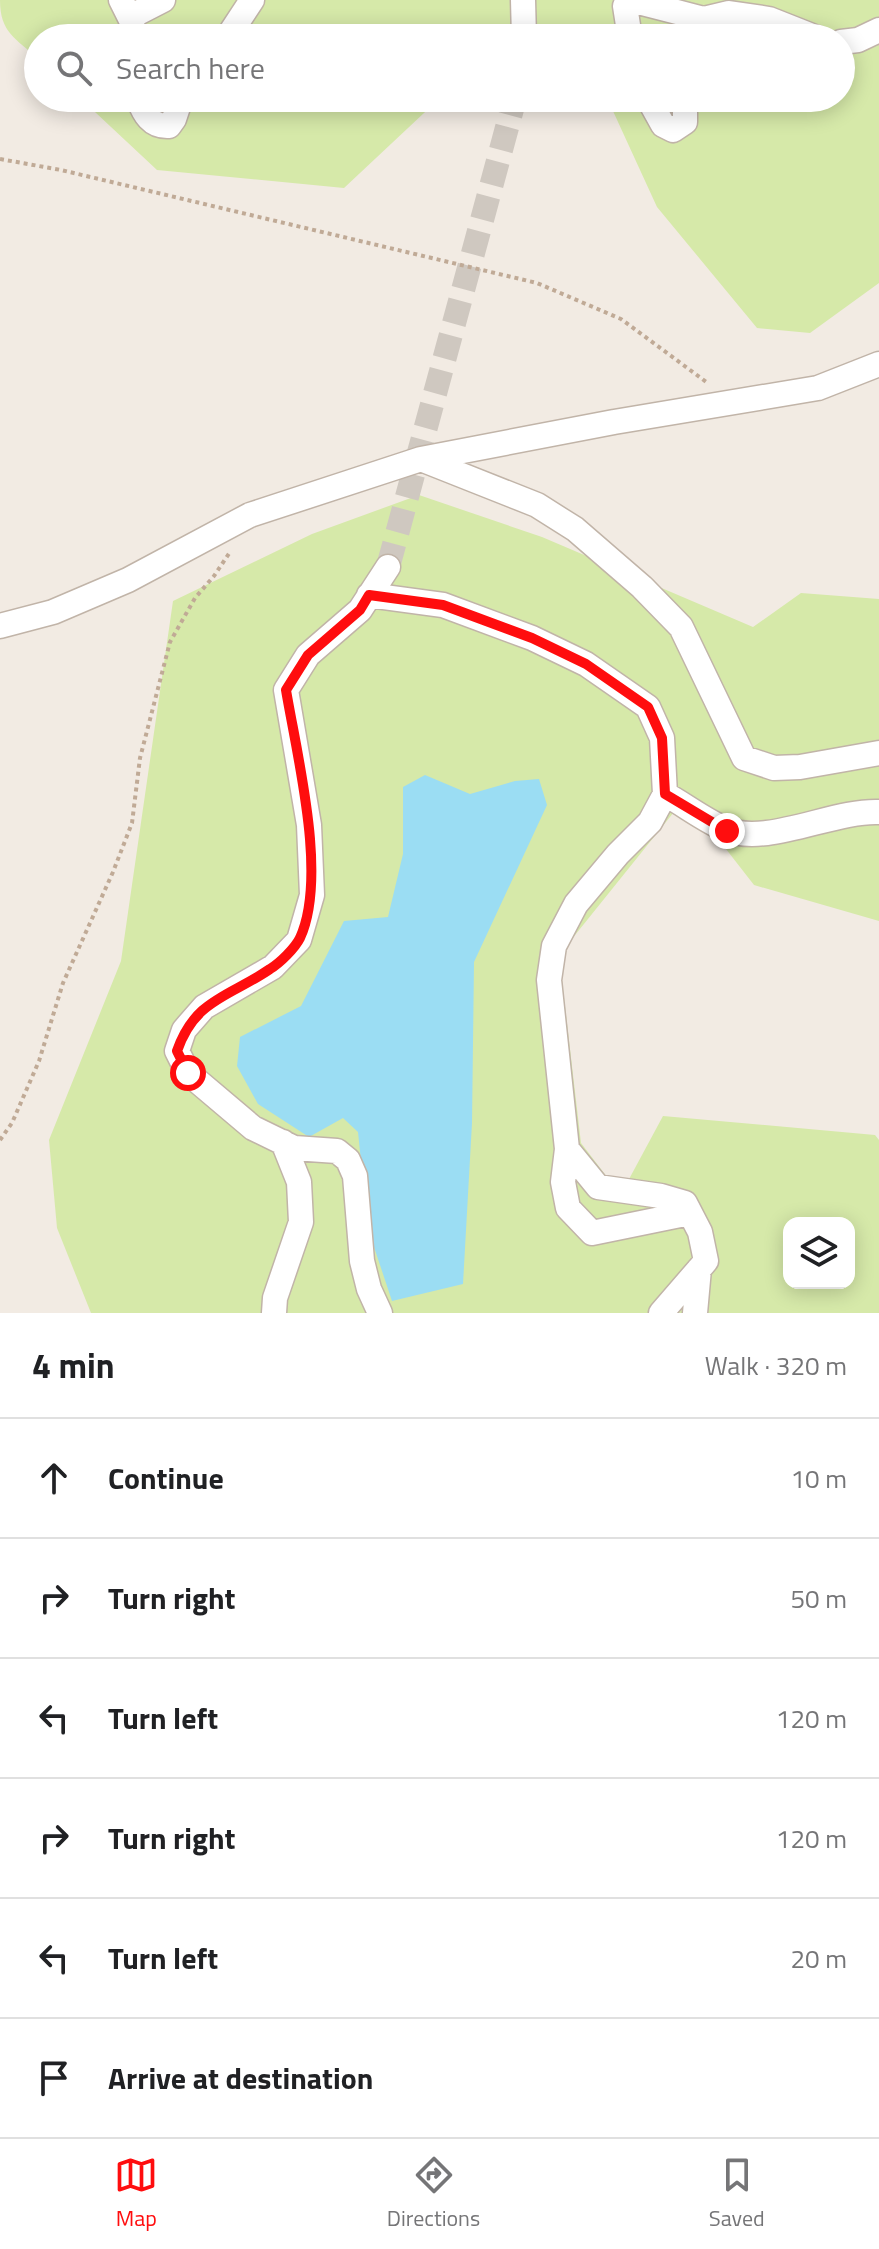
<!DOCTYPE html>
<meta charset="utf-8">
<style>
:root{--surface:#fff;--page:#f6f6f6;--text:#202124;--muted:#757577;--line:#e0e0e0;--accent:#ff0d0e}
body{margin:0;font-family:"Titillium Web",sans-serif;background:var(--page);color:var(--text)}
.controls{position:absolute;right:24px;bottom:24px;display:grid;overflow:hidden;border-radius:16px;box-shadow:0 4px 20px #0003}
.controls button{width:72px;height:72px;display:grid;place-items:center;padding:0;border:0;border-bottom:2px solid var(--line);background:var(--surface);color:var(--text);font:40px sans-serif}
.stop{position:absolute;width:24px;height:24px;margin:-18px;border:6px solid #ff0d0e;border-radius:50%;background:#fff}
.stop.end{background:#ff0d0e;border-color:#fff;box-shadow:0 2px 8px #0008}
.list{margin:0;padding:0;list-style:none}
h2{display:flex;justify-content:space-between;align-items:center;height:104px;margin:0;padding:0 32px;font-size:34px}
h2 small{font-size:26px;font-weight:400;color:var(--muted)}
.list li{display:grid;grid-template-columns:52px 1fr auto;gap:24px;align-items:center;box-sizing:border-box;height:120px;padding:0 32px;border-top:2px solid var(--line)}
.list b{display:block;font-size:30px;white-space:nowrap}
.list em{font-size:26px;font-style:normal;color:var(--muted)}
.icon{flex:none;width:44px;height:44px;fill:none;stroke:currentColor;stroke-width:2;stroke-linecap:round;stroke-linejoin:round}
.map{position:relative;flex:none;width:879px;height:1313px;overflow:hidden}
.search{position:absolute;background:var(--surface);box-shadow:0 4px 20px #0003;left:24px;right:24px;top:24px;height:88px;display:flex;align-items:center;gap:20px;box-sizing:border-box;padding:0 28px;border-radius:44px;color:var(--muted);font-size:30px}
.sheet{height:824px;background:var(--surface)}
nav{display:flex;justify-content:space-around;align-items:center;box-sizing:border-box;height:112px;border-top:2px solid var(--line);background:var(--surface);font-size:22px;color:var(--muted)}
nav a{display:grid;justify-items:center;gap:4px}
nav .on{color:var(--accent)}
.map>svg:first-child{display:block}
</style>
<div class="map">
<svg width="879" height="1313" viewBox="0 0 879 1313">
<rect width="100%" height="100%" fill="#f2ebe3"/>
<path fill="#d6e9a9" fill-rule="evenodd" d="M0,0h879v283l-69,50 -53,-5 -100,-121 -50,-109h234v-60h-803v21c-22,-21 -38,-26 -38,-59z
M80,98h360l-96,90 -187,-18z
M419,495l123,42 211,90 48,-34 78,6v322l-125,-36 -81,-104 1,31 -115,143 22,188 26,34 21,4 35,-65 212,19 4,5v173h-788l-34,-85 -8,-88 72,-179 52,-360 139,-67zM789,1223h60v60h-60z"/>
<path fill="#9bddf3" d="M425,775l45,19 45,-13 24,-2 8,26 -73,157 -2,161 -9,161 -71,17 -24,-72 -10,-97 -15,-14 -34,19 -51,-33 -21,-38 3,-29 61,-31 43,-85 44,-4 15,-63v-67z"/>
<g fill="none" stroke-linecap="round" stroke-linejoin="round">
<path stroke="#cfc8c0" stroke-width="24" stroke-dasharray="24 12" stroke-linecap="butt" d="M388,567l127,-469"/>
<g stroke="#c1b4a8" stroke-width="27">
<path id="minor" d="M121,0l11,22 2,16
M523,0l1,38
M628,0l-3,6 5,32
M630,0l74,19
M130,17l33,-17
M227,38l25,-38
M690,38l14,-19 25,-6 40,6 48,19
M841,42l17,-2 21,-10
M138,98c6,16 13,29 31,28l5,-7 7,-21
M648,98l15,27 10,5 12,-8v-24
M421,459l116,46 38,24 67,58 39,40 63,131 30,10 26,-1 79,-14
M369,595l74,10 89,33 54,26 62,43 14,31 3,56 -15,28 -32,32 -42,50 -22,42 -5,34 18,169 31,38 63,9 24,7 15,29 6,29 -45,52
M0,626l53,-14 75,-32 122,-65 171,-56 193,-37 204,-34 61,-24
M665,794c20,11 39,26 60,35 41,18 108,-19 154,-17
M567,1149l-4,33 5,26 24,25 98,-20
M274,1313l1,-15 26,-76 -2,-40 -16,-40
M380,1313l-11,-24 -7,-28 -7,-85 -7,-16 -11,-9 -43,-3 -41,-20 -65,-55 -11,-22 7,-21 20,-23 69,-40 26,-27 13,-45 -3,-70 -23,-135 22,-35 52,-45 28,-43
M695,1313l4,-44"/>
</g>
<path stroke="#c0aa96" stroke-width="4" stroke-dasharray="4 4" stroke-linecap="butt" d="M0,159l61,11 476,113 84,36 88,65
M0,1140l12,-17 27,-62 24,-78 50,-111 19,-49 8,-65 30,-116 25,-44 19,-22 16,-24"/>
<use href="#minor" stroke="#fff" stroke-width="24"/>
</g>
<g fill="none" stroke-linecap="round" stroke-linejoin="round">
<path stroke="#ff0d0e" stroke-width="10" d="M188,1073l-11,-22c18,-52 52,-54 93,-82 10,-6 25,-21 30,-31 28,-61 -3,-182 -14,-248l22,-35 52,-45 9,-15 74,10 89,33 54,26 62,43 14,31 3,56 62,37"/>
</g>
</svg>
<div class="controls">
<button><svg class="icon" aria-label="layers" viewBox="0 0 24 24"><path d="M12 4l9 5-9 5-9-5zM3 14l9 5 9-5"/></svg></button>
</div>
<div class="stop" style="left:188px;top:1073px"></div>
<div class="stop end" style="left:727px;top:831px"></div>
<div class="search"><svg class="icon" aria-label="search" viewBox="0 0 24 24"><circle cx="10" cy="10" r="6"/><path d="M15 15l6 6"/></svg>Search here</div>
</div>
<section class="sheet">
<h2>4 min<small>Walk · 320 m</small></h2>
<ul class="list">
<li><svg class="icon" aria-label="ahead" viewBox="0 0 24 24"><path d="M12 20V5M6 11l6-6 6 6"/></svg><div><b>Continue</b></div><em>10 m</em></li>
<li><svg class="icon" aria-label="right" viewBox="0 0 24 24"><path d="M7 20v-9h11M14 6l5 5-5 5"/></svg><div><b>Turn right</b></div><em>50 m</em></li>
<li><svg class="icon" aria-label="left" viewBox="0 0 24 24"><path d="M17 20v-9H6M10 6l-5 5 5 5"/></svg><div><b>Turn left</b></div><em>120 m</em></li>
<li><svg class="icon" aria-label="right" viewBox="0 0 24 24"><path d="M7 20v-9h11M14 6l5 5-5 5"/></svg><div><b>Turn right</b></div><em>120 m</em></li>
<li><svg class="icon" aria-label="left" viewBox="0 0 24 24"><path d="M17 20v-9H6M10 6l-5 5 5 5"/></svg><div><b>Turn left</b></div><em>20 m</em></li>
<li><svg class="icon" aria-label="arrive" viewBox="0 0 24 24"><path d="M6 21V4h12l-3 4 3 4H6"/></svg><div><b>Arrive at destination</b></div></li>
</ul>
</section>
<nav>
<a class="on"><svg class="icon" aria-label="map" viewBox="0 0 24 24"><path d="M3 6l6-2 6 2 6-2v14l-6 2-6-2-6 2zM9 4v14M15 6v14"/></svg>Map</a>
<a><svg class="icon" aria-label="directions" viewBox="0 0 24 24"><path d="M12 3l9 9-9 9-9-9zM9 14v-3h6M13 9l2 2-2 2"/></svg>Directions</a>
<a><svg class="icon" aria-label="saved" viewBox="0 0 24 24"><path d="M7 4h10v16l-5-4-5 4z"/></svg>Saved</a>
</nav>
